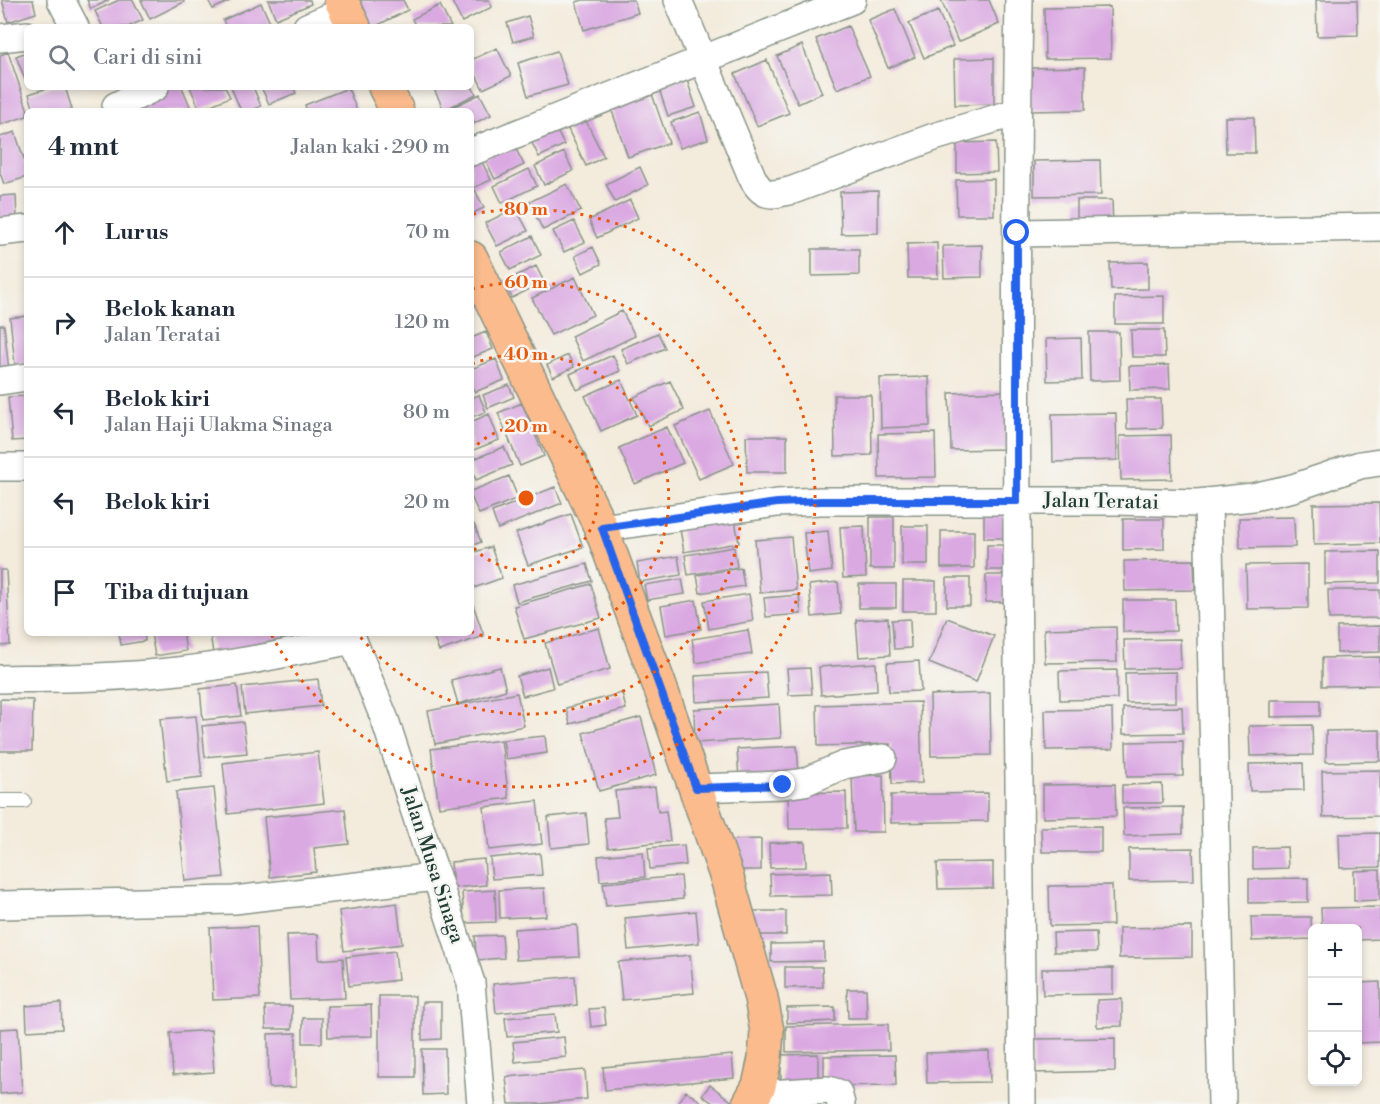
<!DOCTYPE html>
<html lang="id">
<meta charset="utf-8">
<style>
:root{--surface:#fff;--page:#f2f2f3;--text:#1f2937;--muted:#747a83;--line:#e0e1e3}
body{margin:0;font-family:"Libre Bodoni",serif;background:var(--page);color:var(--text)}
.controls{position:absolute;right:18px;bottom:18px;display:grid;overflow:hidden;border-radius:9px;box-shadow:0 3px 9px #0003}
.controls button{width:54px;height:54px;display:grid;place-items:center;padding:0;border:0;border-bottom:2px solid var(--line);background:var(--surface);color:var(--text);font:30px sans-serif}
.stop{position:absolute;width:18px;height:18px;margin:-14px;border:4px solid #2563eb;border-radius:50%;background:#fff}
.stop.end{background:#2563eb;border-color:#fff;box-shadow:0 2px 6px #0008}
.list{margin:0;padding:0;list-style:none}
h2{display:flex;justify-content:space-between;align-items:center;height:78px;margin:0;padding:0 24px;font-size:26px}
h2 small{font-size:20px;font-weight:400;color:var(--muted)}
.list li{display:grid;grid-template-columns:39px 1fr auto;gap:18px;align-items:center;box-sizing:border-box;height:90px;padding:0 24px;border-top:2px solid var(--line)}
.list b{display:block;font-size:22px;white-space:nowrap}
.list p{margin:0;font-size:20px;white-space:nowrap;color:var(--muted)}
.list em{font-size:20px;font-style:normal;color:var(--muted)}
.icon{flex:none;width:33px;height:33px;fill:none;stroke:currentColor;stroke-width:2;stroke-linecap:round;stroke-linejoin:round}
.map{position:relative;flex:none;width:1380px;height:1104px;overflow:hidden}
.search{position:absolute;background:var(--surface);box-shadow:0 3px 9px #0003;left:24px;top:24px;width:450px;height:66px;display:flex;align-items:center;gap:15px;box-sizing:border-box;padding:0 21px;border-radius:9px;color:var(--muted);font-size:22px}
.panel{position:absolute;background:var(--surface);box-shadow:0 3px 9px #0003;left:24px;top:108px;width:450px;height:528px;border-radius:9px}
.map>svg:first-child{display:block}
</style>
<div class="map">
<svg width="1380" height="1104" viewBox="0 0 1380 1104">
<rect width="100%" height="100%" fill="#f6f6f2"/>
<filter id="ink" filterUnits="userSpaceOnUse"><feTurbulence type="fractalNoise" baseFrequency=".0167" numOctaves="2"/><feDisplacementMap in="SourceGraphic" scale="12" xChannelSelector="R" yChannelSelector="G"/><feConvolveMatrix kernelMatrix="1 2 1 2 8 2 1 2 1" color-interpolation-filters="sRGB"/></filter>
<filter id="wash" filterUnits="userSpaceOnUse"><feTurbulence type="fractalNoise" baseFrequency=".008" numOctaves="4" result="noise"/><feDisplacementMap in="SourceGraphic" scale="24" xChannelSelector="R" yChannelSelector="G"/><feGaussianBlur stdDeviation="1.35" result="paint"/><feColorMatrix in="noise" values="0 0 0 0 0 0 0 0 0 0 0 0 0 0 0 0 0 1.4 0 .05"/><feComposite in="paint" operator="in"/></filter>
<g filter="url(#wash)">
<rect width="100%" height="100%" fill="#f3ebdb"/>
<g id="blocks">
<path fill="#daa9e2" d="M2,0h31l3,13 -28,9z
M87,0h22l-18,9z
M119,0h14l10,20 -15,7h-25l-8,-16z
M141,0h42l1,2 -34,17z
M208,0h24l-19,9z
M268,0h42l1,4 -35,15z
M351,0h52l5,10 -34,17h-9z
M451,0h38l3,7 -30,15z
M583,0h51l4,13 -54,17 -8,-28z
M941,0h48l10,24 -41,18z
M1316,0h41l1,35 -41,1z
M261,3l11,24h-46l-3,-7z
M440,5l11,22h-35l-4,-8z
M1110,7l1,51 -66,1 -1,-51z
M895,9l20,48 -27,11 -20,-48z
M938,11l15,35 -29,12 -15,-35z
M528,16l6,20 -21,6 -6,-19z
M848,26l22,50 -33,13 -21,-50z
M802,45l20,48 -24,11 -21,-48z
M497,48l14,28 -28,13 -12,-24v-5z
M557,51l11,34 -40,11 -10,-33z
M8,52l20,59h-1v5l-27,9v-70z
M27,52v33l-11,-29z
M994,58v46l-39,1 -1,-46z
M767,60l22,53 -32,13 -22,-52z
M1085,67v43l-55,1v-43z
M686,77l10,30 -28,9 -10,-30z
M51,87h14l7,22 -5,2h-33l-5,-17z
M170,87h12l10,24h-54l-4,-9z
M190,87h35l5,10 -30,13z
M231,87h22l8,19 -10,5h-10z
M261,87h32l3,6 -27,11z
M433,87h39l4,7 -32,16z
M348,88l9,23h-50l-2,-6z
M480,94l11,21 -20,10v-14h-26z
M652,94l17,49 -41,14 -17,-49z
M700,112l8,27 -28,9 -9,-26z
M583,115l21,42 -18,9 -21,-43z
M1225,117h29l1,36h-29z
M553,123l11,22 -25,12 -11,-22z
M15,132l12,36v9l-23,7 -4,-11v-36z
M996,142l1,30 -40,1v-30z
M513,143l11,22 -29,14 -11,-22z
M564,152l9,19 -29,14 -9,-19z
M479,156l12,24 -20,9v-30z
M1100,160l1,35 -67,1v-35z
M640,167l8,18 -33,17 -9,-18z
M529,169l8,17 -35,17 -8,-17z
M994,179v36h-37l-1,-35z
M567,184l14,27 -38,19 -14,-28z
M475,190l9,18 -13,6v-22z
M878,191v42l-37,1 -1,-42z
M16,195l1,24 -17,2v-25z
M630,200l8,18 -41,20 -8,-18z
M1077,200h35l1,27h-36z
M516,208l12,23 -31,15 -12,-23z
M574,221l11,21 -21,10 -11,-21z
M532,236l9,19 -31,15 -9,-18z
M937,243l1,35h-30l-1,-34z
M982,245v32l-38,1 -1,-32z
M593,247l8,17 -18,9 -8,-17z
M812,249h47v26l-47,1z
M1148,262v27l-37,1 -1,-27z
M536,266l8,16 -32,16 -8,-16z
M575,277l18,38 -42,20 -19,-37z
M1164,296v28h-49v-27z
M622,311l13,25 -52,25 -12,-25z
M27,316v48l-12,1 -5,-47z
M0,325h4l5,46 -9,1z
M1131,330h33l1,27h-33z
M486,332l7,17 -22,9v-20z
M1089,332h30l1,48 -30,1z
M658,333l7,15 -37,16 -7,-15z
M1081,338l1,42 -35,1 -1,-42z
M568,355l6,12 -21,10 -6,-12z
M613,355l7,16 -43,19 -7,-16z
M496,359l8,21 -29,12 -4,-9v-14z
M1169,365l1,24 -40,1 -1,-24z
M929,377l1,49 -49,2 -1,-50z
M621,380l16,35 -36,16 -16,-35z
M670,381l14,29 -36,16 -14,-29z
M509,385l5,12 -26,11 -5,-13z
M1006,391l2,58 -57,1 -2,-57z
M479,395l7,17 -15,5v-19z
M834,395h37l1,60 -37,1z
M27,396v44l-15,1 -4,-44z
M1126,399h35l1,29 -35,1z
M522,403l22,53 -24,10 -22,-53z
M710,411l24,53 -35,15 -24,-53z
M1116,413l1,47 -64,2 -1,-48z
M489,414l10,26 -28,11v-29z
M667,427l16,36 -48,21 -16,-36z
M935,433l1,44 -57,1 -1,-44z
M1171,435l1,44 -51,1 -1,-44z
M746,436h41v36h-40z
M504,447l8,18 -36,15 -5,-12v-8z
M509,476l9,22 -39,16 -8,-18v-5z
M555,487l7,16 -64,26 -6,-17z
M1379,503l1,40 -66,2 -1,-41z
M571,514l12,33 -55,18 -12,-32z
M984,514h20v24h-20z
M870,517h24v52h-24z
M1294,517l1,30 -55,1 -1,-30z
M1123,519h41v30l-41,1z
M735,520l4,23 -55,9 -4,-23z
M474,524l7,18 -10,4v-21z
M864,526l2,51 -23,1 -3,-51z
M902,526h26v39h-26z
M828,531l4,40 -24,3 -4,-41z
M941,531h33v37h-33z
M791,537l5,53 -36,3 -5,-53z
M987,545h19v25h-19z
M491,547l11,31 -31,11v-36z
M734,547l3,20 -49,8 -3,-20z
M1380,551v32l-55,1v-32z
M678,556l3,19 -41,7 -3,-19z
M1194,560l1,30 -70,1 -1,-30z
M587,564l5,17 -75,21 -5,-17z
M1308,564v44l-61,1 -1,-44z
M741,568l3,18 -44,7 -3,-18z
M0,570h6l4,75 -10,1z
M986,575h19v27h-19z
M947,578h23v28h-23z
M682,579l3,15 -38,6 -3,-15z
M903,581h33v30h-33z
M838,582l3,32 -29,3 -3,-32z
M591,584l10,34 -77,21 -10,-33z
M859,584h37v24h-37z
M1328,590h52v28l-51,1z
M749,594l4,27 -44,8 -5,-28z
M799,595l2,19 -35,3 -2,-19z
M471,599l13,37 -45,15 -7,-18h39z
M696,600l5,29 -35,6 -5,-29z
M1123,600h52l1,31 -53,1z
M888,618l2,37 -31,2 -3,-37z
M947,618l47,18 -18,46 -47,-19z
M910,619l1,29 -17,1 -2,-29z
M1380,626v26l-43,1v-26z
M1116,627l1,35 -72,1 -1,-34z
M599,628l11,41 -53,15 -12,-41z
M748,630l4,24 -56,9 -4,-24z
M119,633h25l1,8 -24,4z
M151,633h32l3,18 -31,5z
M210,633h78l1,6 -76,14z
M1180,639l1,29 -56,1 -1,-29z
M1380,657v28l-58,1v-28z
M919,661l2,30 -32,1 -2,-29z
M876,663l1,28 -56,4 -2,-28z
M500,667l6,23 -48,14 -7,-24z
M548,667l5,21 -30,8 -6,-20z
M810,668l2,26 -23,1 -2,-26z
M1117,670v29l-57,1 -1,-29z
M766,672l2,26 -72,4 -1,-26z
M1176,672v30l-50,1 -1,-30z
M318,679l3,27 -76,8 -3,-27z
M237,685l4,31 -38,4 -3,-31z
M517,693l7,33 -89,18 -7,-33z
M622,693l4,16 -56,15 -4,-16z
M990,693l1,62 -60,1 -1,-61z
M0,699l33,1 -1,51h-32z
M1271,700h49v16l-49,1z
M920,702l2,81 -30,1 -1,-40 -73,2 -1,-41z
M779,704l2,34 -86,5 -1,-34z
M1182,707l1,26 -60,1v-26z
M1112,709l1,40 -67,1 -1,-40z
M196,716l6,61 -35,4 -7,-62z
M641,717l15,58 -57,16 -16,-58z
M243,722l4,31 -42,4 -3,-31z
M1312,725l1,30 -63,1 -1,-30z
M1380,730v31l-54,1v-31z
M545,736l2,17 -41,6 -3,-19z
M501,740l8,58 -70,9 -8,-58z
M1183,741v35l-56,1 -1,-35z
M797,746l2,29 -60,4 -2,-30z
M318,752l6,51 -96,11 -5,-51z
M1303,763l1,27 -54,1 -1,-27z
M1380,770v46l-57,1 -1,-46z
M883,775l1,57h-30l-2,-56z
M1115,784l1,32 -73,2v-33z
M1162,784l1,19h-41v-18z
M655,787l3,25 8,-1 4,30 -62,7 -4,-30 14,-1 -3,-26z
M214,788l10,89 -39,4 -9,-89z
M846,792l1,36 -58,1 -1,-36z
M988,793v28l-97,2v-28z
M537,801l5,43 -53,6 -5,-43z
M1183,807v27l-59,2 -1,-28z
M345,809l4,35 -35,4 2,24 -46,5 -6,-60z
M586,813l3,31 -38,4 -3,-31z
M1101,826v26h-59l-1,-25z
M1380,833v34l-40,1 -1,-34z
M761,839v31h-33l-1,-30z
M805,842l1,25 -36,1 -1,-25z
M684,845l2,20 -36,4 -2,-21z
M1287,847l1,21 -35,1v-21z
M1193,848l1,32 -65,1v-32z
M643,852l2,25 -45,4 -2,-25z
M540,853l2,22 -50,4 -2,-21z
M484,859l2,26 -33,3 -2,-26z
M993,862v26l-55,1 -1,-26z
M1380,870v30l-26,1v-30z
M831,872l1,23 -61,1 -1,-22z
M681,876l2,23 -77,7 -3,-23z
M1308,878v24l-59,1v-24z
M1112,885l1,40 -63,1 -1,-40z
M544,888l2,28 -46,2 -1,-28z
M495,890l1,32 -32,1 -2,-31z
M397,903l5,41 -58,7 -5,-40z
M1380,907v32l-22,1v-12h-36l-1,-20z
M696,911l3,32 -71,7 -3,-32z
M752,911h34v24h-33z
M1251,917h60l1,22 -60,2z
M577,925l2,32 -63,3 -2,-31z
M257,926l3,72 -47,2 -3,-72z
M1192,927v30l-73,1v-30z
M1096,932l1,20h-43l-1,-19z
M318,934l1,26 24,-2 2,40 -55,2 -3,-65z
M502,935l2,23 -28,2 -1,-24z
M824,943v18l-53,1v-18z
M395,951l3,29 -49,6 -3,-29z
M690,955l4,38 -72,7 -4,-38z
M785,967h37l1,20 -38,1z
M1113,968v26l-70,1 -1,-26z
M575,976l2,29 -81,8 -3,-29z
M1380,982v60l-22,1v-60z
M847,989h19l1,29h-19z
M379,996h36v81h-36z
M1122,999v27l-25,1v-27z
M422,1002h19v37l-19,1z
M61,1003l1,26 -35,2 -1,-25z
M371,1005l1,31 -44,1 -1,-31z
M265,1006h27v23h-26z
M835,1007v14l-48,2v-15z
M604,1008l2,17 -15,2 -2,-18z
M555,1014l2,18 -50,5 -2,-19z
M303,1018h19v25h-19z
M888,1024l1,26 -103,2v-26z
M18,1028l4,64 -22,2v-65z
M211,1030l3,42 -41,3 -3,-42z
M296,1033v54l-27,1 -1,-54z
M564,1037l2,20 -51,5 -2,-20z
M1115,1038v33l-81,2 -1,-34z
M422,1049h23l1,45 -23,1z
M989,1051l1,31 -63,1 -1,-30z
M818,1054v31l-37,1v-31z
M732,1055l2,23 -129,12 -2,-23z
M895,1055l1,30 -72,1v-30z
M585,1070l2,29 -48,5h-30l-3,-27z
M710,1085l21,16 -2,3h-15l-12,-9z
M686,1091l18,13h-27z"/>
</g>
</g>
<g filter="url(#ink)">
<use href="#blocks" fill-opacity="0" stroke="#899488" stroke-width="1.5"/>
<g fill="none" stroke-linecap="round" stroke-linejoin="round">
<g stroke="#899488" stroke-width="16">
<path id="service" d="M0,801h24"/>
</g>
<g stroke="#899488" stroke-width="30">
<path id="minor" d="M61,0l14,27
M678,0l74,177c11,22 20,18 41,13l141,-53 83,-25
M1019,0c-6,368 0,736 3,1104
M307,27l39,-17
M0,38l27,-3
M116,106l39,-19
M471,152l381,-152
M0,232l27,-3
M1017,233l363,-6
M0,381l27,-4
M0,467h27
M1208,502l14,602
M601,528l176,-25 44,-2h294l83,2 55,-6 40,-9 67,-23 20,-3
M350,633l35,87 86,263 10,121
M0,679c56,-1 113,-1 169,-7 61,-6 123,-20 184,-32
M696,788l87,-3 21,-3 40,-17 39,-7
M0,905l234,-5 202,-23
M755,1095l73,-5 10,3 3,11"/>
</g>
<g stroke="#899488" stroke-width="36">
<path id="primary" d="M341,0l13,27
M385,87l12,24
M471,258l130,270 58,156 68,194 34,120 6,33 -2,28 -6,27 -10,18"/>
</g>
<use href="#service" stroke="#fff" stroke-width="14"/>
<use href="#minor" stroke="#fff" stroke-width="27"/>
<use href="#primary" stroke="#fbbb8c" stroke-width="33"/>
</g>
</g>
<g fill="none" stroke-linecap="round" stroke-linejoin="round" filter="url(#ink)">
<path stroke="#2563eb" stroke-width="8" d="M783,785l-87,3 -94,-260 175,-25 44,-2h196v-268"/>
</g>
<g fill="none" stroke="#e8590c" stroke-width="3" stroke-dasharray="3 6">
<path d="M471 451A72 72 0 1 1 471 545"/>
<path d="M472 364A144 144 0 1 1 472 632"/>
<path d="M472 289A216 216 0 1 1 358 634"/>
<path d="M473 214A289 289 0 1 1 271 634"/>
</g>
<g text-anchor="middle" dominant-baseline="central" stroke-width="5" stroke-linejoin="round" paint-order="stroke">
<g font-size="20" fill="#1f3d34" stroke="#f6f6f2">
<text transform="translate(1101 502) rotate(1)">Jalan Teratai</text>
<text transform="translate(432 865) rotate(72)">Jalan Musa Sinaga</text>
</g>
</g>
<circle cx="526" cy="498" r="9" fill="#e8590c" stroke="#f6f6f2" stroke-width="3"/>
<g font-size="18" text-anchor="middle" font-weight="bold" fill="#e8590c" stroke="#f6f6f2" stroke-width="5" stroke-linejoin="round" paint-order="stroke">
<text x="526" y="215">80 m</text>
<text x="526" y="288">60 m</text>
<text x="526" y="360">40 m</text>
<text x="526" y="432">20 m</text>
</g>
</svg>
<div class="controls">
<button>+</button>
<button>−</button>
<button><svg class="icon" aria-label="locate" viewBox="0 0 24 24"><circle cx="12" cy="12" r="6"/><path d="M12 2v4M12 18v4M2 12h4M18 12h4"/></svg></button>
</div>
<div class="stop" style="left:1017px;top:233px"></div>
<div class="stop end" style="left:783px;top:785px"></div>
<div class="search"><svg class="icon" aria-label="search" viewBox="0 0 24 24"><circle cx="10" cy="10" r="6"/><path d="M15 15l6 6"/></svg>Cari di sini</div>
<section class="panel">
<h2>4 mnt<small>Jalan kaki · 290 m</small></h2>
<ul class="list">
<li><svg class="icon" aria-label="ahead" viewBox="0 0 24 24"><path d="M12 20V5M6 11l6-6 6 6"/></svg><div><b>Lurus</b></div><em>70 m</em></li>
<li><svg class="icon" aria-label="right" viewBox="0 0 24 24"><path d="M7 20v-9h11M14 6l5 5-5 5"/></svg><div><b>Belok kanan</b><p>Jalan Teratai</p></div><em>120 m</em></li>
<li><svg class="icon" aria-label="left" viewBox="0 0 24 24"><path d="M17 20v-9H6M10 6l-5 5 5 5"/></svg><div><b>Belok kiri</b><p>Jalan Haji Ulakma Sinaga</p></div><em>80 m</em></li>
<li><svg class="icon" aria-label="left" viewBox="0 0 24 24"><path d="M17 20v-9H6M10 6l-5 5 5 5"/></svg><div><b>Belok kiri</b></div><em>20 m</em></li>
<li><svg class="icon" aria-label="arrive" viewBox="0 0 24 24"><path d="M6 21V4h12l-3 4 3 4H6"/></svg><div><b>Tiba di tujuan</b></div></li>
</ul>
</section>
</div>
